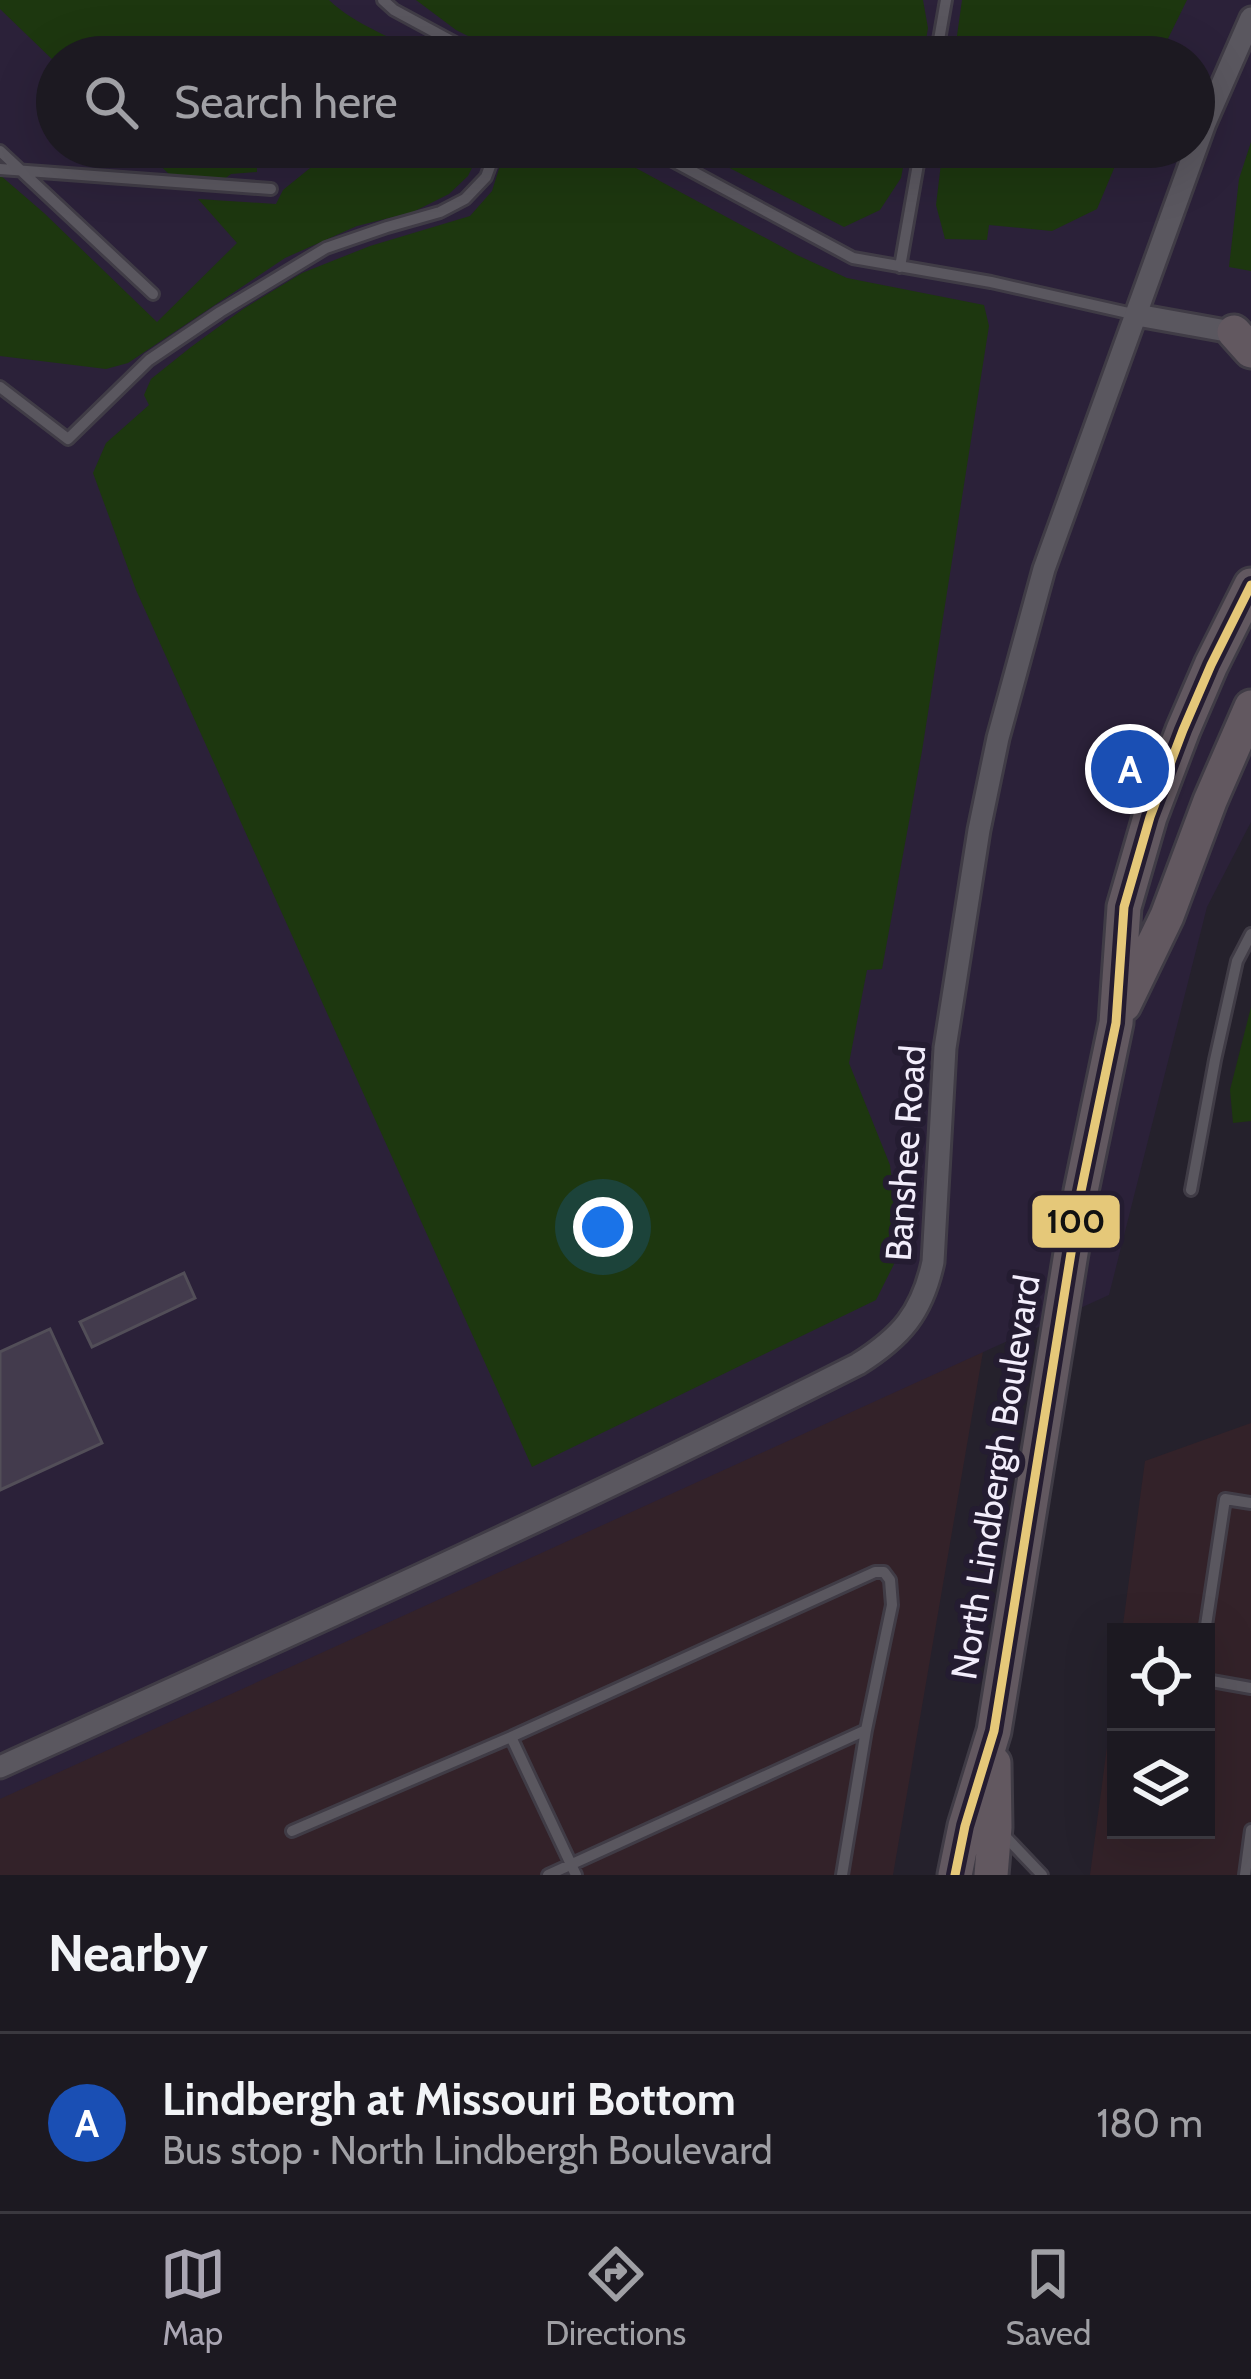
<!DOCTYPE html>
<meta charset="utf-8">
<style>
:root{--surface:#1c1921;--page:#29262e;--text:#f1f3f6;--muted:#a0a0a5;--line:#3a383f;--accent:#aaa6b3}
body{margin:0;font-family:Cabin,sans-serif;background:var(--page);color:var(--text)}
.controls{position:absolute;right:36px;bottom:36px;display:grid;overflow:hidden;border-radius:0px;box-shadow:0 12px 48px #0002}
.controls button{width:108px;height:108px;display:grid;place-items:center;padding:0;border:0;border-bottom:3px solid var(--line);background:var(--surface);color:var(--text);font:60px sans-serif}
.you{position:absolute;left:603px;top:1227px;width:42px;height:42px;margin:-30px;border:9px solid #fff;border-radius:50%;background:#1a73e8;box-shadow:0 0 0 18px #1a73e833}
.badge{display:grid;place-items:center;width:78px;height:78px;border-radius:50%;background:var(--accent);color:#fff;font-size:39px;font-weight:700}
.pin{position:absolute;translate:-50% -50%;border:6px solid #fff;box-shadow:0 3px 12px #0006}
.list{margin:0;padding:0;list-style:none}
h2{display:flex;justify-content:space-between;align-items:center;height:156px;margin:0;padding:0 48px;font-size:51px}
h2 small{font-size:39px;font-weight:400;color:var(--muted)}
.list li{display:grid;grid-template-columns:78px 1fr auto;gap:36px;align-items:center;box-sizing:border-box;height:180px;padding:0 48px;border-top:3px solid var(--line)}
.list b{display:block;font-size:45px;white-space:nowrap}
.list p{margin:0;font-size:39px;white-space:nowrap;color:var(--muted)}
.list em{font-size:39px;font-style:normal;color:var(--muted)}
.icon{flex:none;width:66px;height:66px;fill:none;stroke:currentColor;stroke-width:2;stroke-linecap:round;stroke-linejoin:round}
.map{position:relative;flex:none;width:1251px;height:1875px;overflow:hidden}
.search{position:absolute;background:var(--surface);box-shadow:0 12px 48px #0002;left:36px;right:36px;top:36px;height:132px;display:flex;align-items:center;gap:30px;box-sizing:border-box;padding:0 42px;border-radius:66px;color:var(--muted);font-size:45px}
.sheet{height:336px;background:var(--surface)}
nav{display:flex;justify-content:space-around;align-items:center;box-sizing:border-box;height:168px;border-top:3px solid var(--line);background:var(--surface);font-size:33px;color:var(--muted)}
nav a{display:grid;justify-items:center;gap:6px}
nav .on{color:var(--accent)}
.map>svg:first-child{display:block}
</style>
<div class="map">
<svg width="1251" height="1875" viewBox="0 0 1251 1875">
<rect width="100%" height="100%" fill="#25212c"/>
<path fill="#332229" d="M0,418l996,858 -103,599h-893z
M1251,1423v452h-161l26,-196v151h90v-198h-84l23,-171z"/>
<path fill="#2b2139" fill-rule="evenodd" d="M0,0h1251v822l-44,85 -98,388 -1109,504zM57,57h1137v90h-1137z"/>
<path fill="#1d370f" d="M0,0h329c27,26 65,37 97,57h-369v7l-57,-55z
M416,0h507l5,28 -5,29h-413l-54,-27z
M962,0h225l-28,57h-205z
M1251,142v129l-22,-4 10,-88z
M141,147h115l1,25 -26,2 -8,6 -53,-5z
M336,147h146l-14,29 -19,18 -36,18 -56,14 -72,32 -157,105 -22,6 -106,-13v-181l44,38 113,109 80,-79 -39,-44 78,5 7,-14z
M512,147h85l200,108 50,23 137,27 5,21 -67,425 -40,218 -15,1 -18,93 41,102 5,40 1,55 -20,40 -344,167 -396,-877 -43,-117 13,-30 43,-38 -5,-10 7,-16 40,-32 52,-38 59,-36 68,-27 100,-30 22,-25 10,-32z
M689,147h218l-6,31 -21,32 -36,17z
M943,147h180l-26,62 -45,22 -63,-6 -2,15 -42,-1 -9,-34z
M1251,1007v114l-18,2 -3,-33z"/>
<path fill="#433b4d" stroke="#524e58" stroke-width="3" d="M184,1273l11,25 -103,49 -12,-25z
M50,1329l52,114 -102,47v-138z"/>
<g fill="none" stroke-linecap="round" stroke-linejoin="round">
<g stroke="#403c46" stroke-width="16">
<path id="service" d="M383,0l11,10 87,47
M936,57l10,-57
M647,147l206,111 138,24 146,33
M0,151l153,143
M0,169l271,20
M900,267l21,-120
M0,387l68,52 81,-79 71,-48 106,-64 61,-21 53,-15 25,-13 21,-22 11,-30
M1191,1190l24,-130 22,-99 14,-27
M1205,1632l20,-133 26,4
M1206,1680l45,8
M511,1737l364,-165h9l6,8 2,25 -26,125 -24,145
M292,1831l219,-94 65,138
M1003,1834l39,41
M548,1875l318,-145
M1245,1875l6,-45"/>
</g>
<g stroke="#403c46" stroke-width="27">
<path id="minor" d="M1137,315l106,19
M0,1767c288,-131 576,-260 858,-403 43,-27 64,-51 75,-102l12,-214 34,-218 19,-92 46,-169 161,-446 46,-105"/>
</g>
<g stroke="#403c46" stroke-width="39">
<path id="trunk" d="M1234,332l17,19
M1124,1005l43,-89 43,-115 41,-94
M955,1875l10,-49 29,-95 87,-540 35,-168 8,-116 26,-90 33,-87 28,-65 40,-80
M991,1875l4,-48 -1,-64"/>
</g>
<use href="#service" stroke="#5a575f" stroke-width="10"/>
<use href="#minor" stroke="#5a575f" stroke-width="21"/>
<use href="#trunk" stroke="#625860" stroke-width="33"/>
<g stroke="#241c31" stroke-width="18">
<path id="bus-1" d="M955,1875l10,-49 29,-95 87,-540 35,-168 8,-116 26,-90 33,-87 28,-65 40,-80"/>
</g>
<use href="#bus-1" stroke="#e5c879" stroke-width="9"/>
</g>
<g text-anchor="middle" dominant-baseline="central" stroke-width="12" stroke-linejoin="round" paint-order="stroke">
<g font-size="36" fill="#f2edfb" stroke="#241c31">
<text transform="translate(905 1153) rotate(-86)">Banshee Road</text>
<text transform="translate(995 1477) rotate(-81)">North Lindbergh Boulevard</text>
</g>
</g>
<rect stroke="#241c31" stroke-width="4.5" x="1030" y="1193" width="92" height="57" rx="12" fill="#e5c879"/>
<g font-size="33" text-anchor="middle" font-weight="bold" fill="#111">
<text x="1076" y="1233">100</text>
</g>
</svg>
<div class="controls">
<button><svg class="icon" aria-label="locate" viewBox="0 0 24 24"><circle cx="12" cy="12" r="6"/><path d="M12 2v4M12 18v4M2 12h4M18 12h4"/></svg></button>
<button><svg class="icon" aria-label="layers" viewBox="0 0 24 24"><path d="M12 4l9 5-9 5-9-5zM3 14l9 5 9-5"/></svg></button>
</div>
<div class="you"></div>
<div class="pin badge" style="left:1130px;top:769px;background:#1a4fb4">A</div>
<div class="search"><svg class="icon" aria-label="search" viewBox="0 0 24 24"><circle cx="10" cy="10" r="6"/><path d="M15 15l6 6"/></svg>Search here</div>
</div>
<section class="sheet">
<h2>Nearby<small></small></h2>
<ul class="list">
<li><span class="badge" style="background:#1a4fb4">A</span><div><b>Lindbergh at Missouri Bottom</b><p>Bus stop · North Lindbergh Boulevard</p></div><em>180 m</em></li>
</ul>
</section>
<nav>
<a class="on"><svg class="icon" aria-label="map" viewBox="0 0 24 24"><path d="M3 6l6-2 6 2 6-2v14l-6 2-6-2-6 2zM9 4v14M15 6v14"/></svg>Map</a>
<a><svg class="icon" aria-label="directions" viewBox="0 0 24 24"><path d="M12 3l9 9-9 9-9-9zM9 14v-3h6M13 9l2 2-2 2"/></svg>Directions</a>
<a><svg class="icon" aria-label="saved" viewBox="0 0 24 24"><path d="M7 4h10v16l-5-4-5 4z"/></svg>Saved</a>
</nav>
